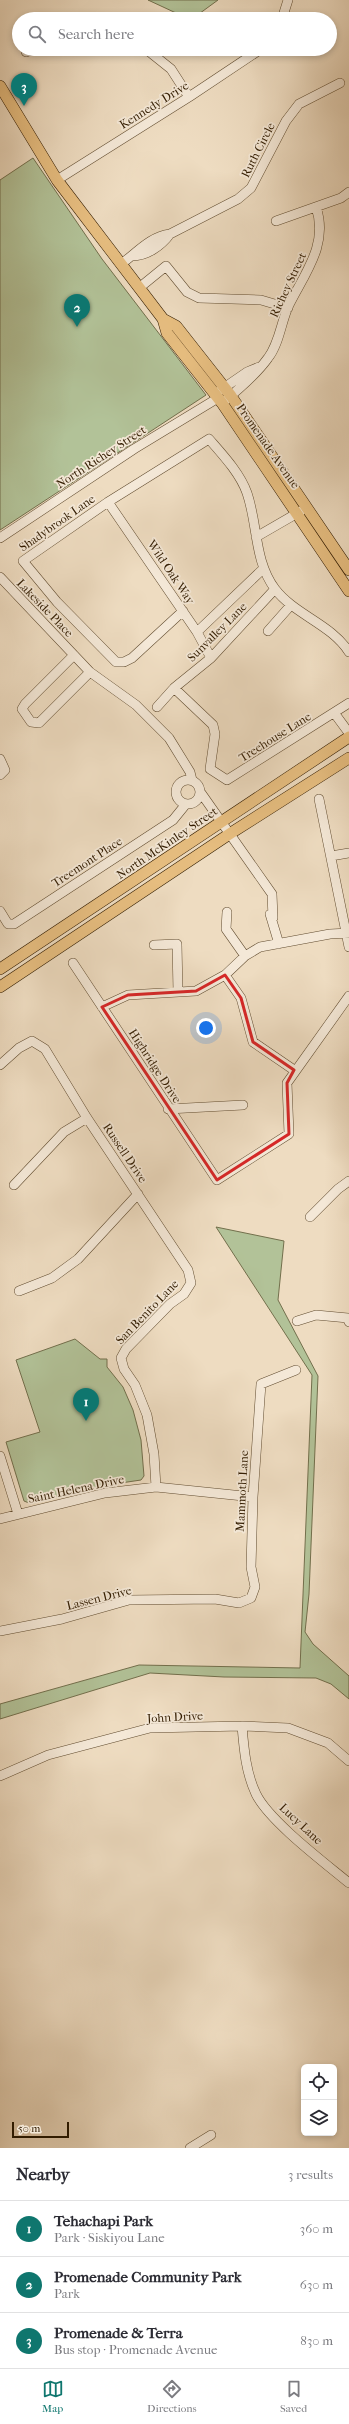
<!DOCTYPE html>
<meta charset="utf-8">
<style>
:root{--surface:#fff;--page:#f7f7f7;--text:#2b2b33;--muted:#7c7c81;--line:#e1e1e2;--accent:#0f766e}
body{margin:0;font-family:"IM FELL French Canon",serif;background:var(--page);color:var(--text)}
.controls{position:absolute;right:12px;bottom:12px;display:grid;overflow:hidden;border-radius:6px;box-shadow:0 2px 6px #0003}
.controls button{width:36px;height:36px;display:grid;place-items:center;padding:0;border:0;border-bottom:1px solid var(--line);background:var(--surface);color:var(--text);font:20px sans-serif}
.scale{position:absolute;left:12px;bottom:10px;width:57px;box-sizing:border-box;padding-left:4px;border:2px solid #321c00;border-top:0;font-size:11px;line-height:14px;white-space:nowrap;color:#321c00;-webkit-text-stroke:3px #f4e8d7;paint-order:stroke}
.you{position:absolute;left:206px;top:1028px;width:14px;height:14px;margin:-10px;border:3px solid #fff;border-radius:50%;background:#1a73e8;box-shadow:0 0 0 6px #1a73e833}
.badge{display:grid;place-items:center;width:26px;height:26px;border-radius:50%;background:var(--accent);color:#fff;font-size:13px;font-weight:700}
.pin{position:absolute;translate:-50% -33px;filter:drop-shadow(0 1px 2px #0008)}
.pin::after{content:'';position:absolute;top:21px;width:14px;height:12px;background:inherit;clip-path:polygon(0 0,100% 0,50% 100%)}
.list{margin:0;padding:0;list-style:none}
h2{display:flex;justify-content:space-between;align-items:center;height:52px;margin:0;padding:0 16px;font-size:17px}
h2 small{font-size:13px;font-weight:400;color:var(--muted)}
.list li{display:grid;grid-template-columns:26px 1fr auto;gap:12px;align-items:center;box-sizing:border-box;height:56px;padding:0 16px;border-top:1px solid var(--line)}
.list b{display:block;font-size:15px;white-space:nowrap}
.list p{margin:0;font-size:13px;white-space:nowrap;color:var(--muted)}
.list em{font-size:13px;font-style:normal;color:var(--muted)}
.icon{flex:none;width:22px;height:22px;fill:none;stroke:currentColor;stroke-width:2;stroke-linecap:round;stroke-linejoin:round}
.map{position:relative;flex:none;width:349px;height:2148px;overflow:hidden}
.search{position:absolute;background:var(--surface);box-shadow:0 2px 6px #0003;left:12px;right:12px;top:12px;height:44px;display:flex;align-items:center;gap:10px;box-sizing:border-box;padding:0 14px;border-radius:22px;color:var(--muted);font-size:15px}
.sheet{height:220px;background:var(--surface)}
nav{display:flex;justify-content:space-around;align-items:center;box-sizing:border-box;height:56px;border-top:1px solid var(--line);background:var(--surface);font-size:11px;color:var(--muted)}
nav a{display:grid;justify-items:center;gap:2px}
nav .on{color:var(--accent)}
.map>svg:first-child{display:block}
</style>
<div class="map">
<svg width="349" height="2148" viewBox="0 0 349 2148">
<rect width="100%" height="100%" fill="#eedcc1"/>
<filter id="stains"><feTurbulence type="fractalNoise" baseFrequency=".005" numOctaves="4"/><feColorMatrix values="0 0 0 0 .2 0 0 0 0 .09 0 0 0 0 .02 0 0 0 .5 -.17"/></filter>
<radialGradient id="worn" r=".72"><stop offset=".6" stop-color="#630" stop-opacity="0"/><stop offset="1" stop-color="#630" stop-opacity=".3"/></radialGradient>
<path fill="#b2c298" stroke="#726f4c" d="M148,0h70l-26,19h-3z
M33,158l69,101 104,136 -206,135v-350z
M216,1227l68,14 -6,59 40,76 -9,218 -4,38 8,12 36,32v23l-18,-15 -15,-6 -92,-1 -74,-4 -150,46v-15l139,-39 161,3 12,-293z
M75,1339l25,20h7v8l16,20 10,23 8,30 3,36 -3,4 -34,5 -78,18 -5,-2 -18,-59 34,-10 -24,-72z"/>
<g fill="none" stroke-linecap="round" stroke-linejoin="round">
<g stroke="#614c30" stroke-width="10">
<path id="minor" d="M282,19l6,-19
M146,49l25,20 18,28
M26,52l8,-3
M57,180l132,-83 72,-48
M276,221l65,-23 8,-6
M132,256c15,0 29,-10 38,-22
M121,264c16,-11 28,-27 49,-30l68,-35 13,-11 35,-67 13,-17 41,-21
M139,288l27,-22 21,26 12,6 62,2 27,8
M215,394l32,-22 12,-5
M222,403c16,-13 34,-28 46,-45 11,-14 13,-35 20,-51 16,-33 41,-62 28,-100
M108,502l89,130 14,26
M256,537l45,-26
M0,538l134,-89 84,-51
M0,577l90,95 46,33 33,33 21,34 2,8
M183,611l-51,47 -8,4h-8l-59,-60 -34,-41 85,-59 101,-63c13,15 31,34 38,54 11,32 7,68 28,96 20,26 56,35 74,63
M268,631l23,-26
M197,632l66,-63
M74,655l-49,49 -3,5 9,13 8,1 51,-51
M174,688l39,37 2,9 -5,35 17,11 122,-77
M157,707l17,-19 37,-30 64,-69
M335,714l14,19
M0,759l5,11 -5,5
M176 792a12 12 0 1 1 24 0a12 12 0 1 1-24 0Z
M201,793l71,101 1,24
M319,799l30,148
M331,856l18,-3
M0,911l8,13h6l159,-104 13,-16
M227,912l-1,17 19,27
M270,914l9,30
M154,945l23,-1 1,48
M73,963l144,217 72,-46 -2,-51 62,-87
M225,975l16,23 12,44 41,28
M102,1007l26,-12 68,-4 29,-16 20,-19 15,-9 70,-13 19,-1
M0,1065l19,-17 13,-7 13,8 42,69 101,152 3,13 -7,11 -14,10 -44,45 -5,9 3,11 11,16 12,30 7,39 2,33
M168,1109l75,-4
M14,1185l50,-53 23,-14
M310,1217l28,-28 11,-8
M19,1291l33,-13 26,-19 60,-65
M297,1321l19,-6 32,3 1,4
M0,1456l18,58
M0,1519l105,-26 51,-6 97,10
M0,1631l62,-12 67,-19 86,-1 24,4 12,-5 4,-11 -4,-20 2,-70 8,-113 35,-14
M242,1726c2,24 4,47 14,68 13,27 69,69 93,89
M0,1776l48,-21 102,-27 92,-2 46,2 40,15 21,18
M190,2148l21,-13"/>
</g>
<g stroke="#321c00" stroke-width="12">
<path id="major" d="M0,86l57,94 106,139 4,14 55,70 127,188
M163,319l13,7 55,70 118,174
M0,969l349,-232
M0,987l231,-154 118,-75"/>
</g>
<use href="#minor" stroke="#f4e8d7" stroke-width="9"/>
<use href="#major" stroke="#e7be80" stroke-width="11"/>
</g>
<path fill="none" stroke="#d62828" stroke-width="3" stroke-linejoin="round" d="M225,975l16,23 12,44 41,28 -7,13 2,51 -72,46 -115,-173 26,-12 68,-4z"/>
<g text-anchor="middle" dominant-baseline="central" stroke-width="3.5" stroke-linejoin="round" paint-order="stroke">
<g font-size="12" fill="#321c00" stroke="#f4e8d7">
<text transform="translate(154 105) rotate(-32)">Kennedy Drive</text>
<text transform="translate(258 150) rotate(-63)">Ruth Circle</text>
<text transform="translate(288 285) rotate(-65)">Richey Street</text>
<text transform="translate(268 446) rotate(55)">Promenade Avenue</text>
<text transform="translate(101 457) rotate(-33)">North Richey Street</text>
<text transform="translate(57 523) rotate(-35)">Shadybrook Lane</text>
<text transform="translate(171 572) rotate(56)">Wild Oak Way</text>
<text transform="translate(45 608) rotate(46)">Lakeside Place</text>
<text transform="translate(217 632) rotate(-45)">Sunvalley Lane</text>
<text transform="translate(275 737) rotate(-32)">Treehouse Lane</text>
<text transform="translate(167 843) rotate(-34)">North McKinley Street</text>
<text transform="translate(87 862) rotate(-33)">Treemont Place</text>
<text transform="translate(155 1066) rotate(57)">Highridge Drive</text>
<text transform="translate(125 1153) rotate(56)">Russell Drive</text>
<text transform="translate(147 1312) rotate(-46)">San Benito Lane</text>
<text transform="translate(76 1489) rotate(-12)">Saint Helena Drive</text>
<text transform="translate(242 1491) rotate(-87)">Mammoth Lane</text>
<text transform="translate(99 1598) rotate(-14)">Lassen Drive</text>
<text transform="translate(175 1717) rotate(-3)">John Drive</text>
<text transform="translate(301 1824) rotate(43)">Lucy Lane</text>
</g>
</g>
<rect width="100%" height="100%" filter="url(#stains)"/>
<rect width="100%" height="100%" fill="url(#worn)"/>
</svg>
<div class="controls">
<button><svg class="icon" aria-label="locate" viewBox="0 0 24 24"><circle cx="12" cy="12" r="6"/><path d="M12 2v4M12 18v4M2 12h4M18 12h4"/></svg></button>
<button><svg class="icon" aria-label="layers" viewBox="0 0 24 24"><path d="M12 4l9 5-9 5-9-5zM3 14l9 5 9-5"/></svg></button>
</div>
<div class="scale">50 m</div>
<div class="you"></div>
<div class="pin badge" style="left:86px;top:1421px">1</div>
<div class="pin badge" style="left:77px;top:327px">2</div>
<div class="pin badge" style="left:24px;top:106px">3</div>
<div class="search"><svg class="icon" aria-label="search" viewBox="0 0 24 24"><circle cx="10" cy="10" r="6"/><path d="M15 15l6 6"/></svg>Search here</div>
</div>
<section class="sheet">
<h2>Nearby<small>3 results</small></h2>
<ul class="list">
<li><span class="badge">1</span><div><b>Tehachapi Park</b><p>Park · Siskiyou Lane</p></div><em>360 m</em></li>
<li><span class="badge">2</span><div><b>Promenade Community Park</b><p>Park</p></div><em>630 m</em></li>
<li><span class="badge">3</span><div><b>Promenade &amp; Terra</b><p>Bus stop · Promenade Avenue</p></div><em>830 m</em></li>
</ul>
</section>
<nav>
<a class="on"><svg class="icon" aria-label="map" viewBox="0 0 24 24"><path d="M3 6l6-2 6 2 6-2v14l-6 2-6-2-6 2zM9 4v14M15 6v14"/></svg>Map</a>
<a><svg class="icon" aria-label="directions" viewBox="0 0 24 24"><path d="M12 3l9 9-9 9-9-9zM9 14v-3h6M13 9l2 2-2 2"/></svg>Directions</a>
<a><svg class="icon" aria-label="saved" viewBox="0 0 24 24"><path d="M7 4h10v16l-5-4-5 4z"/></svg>Saved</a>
</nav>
